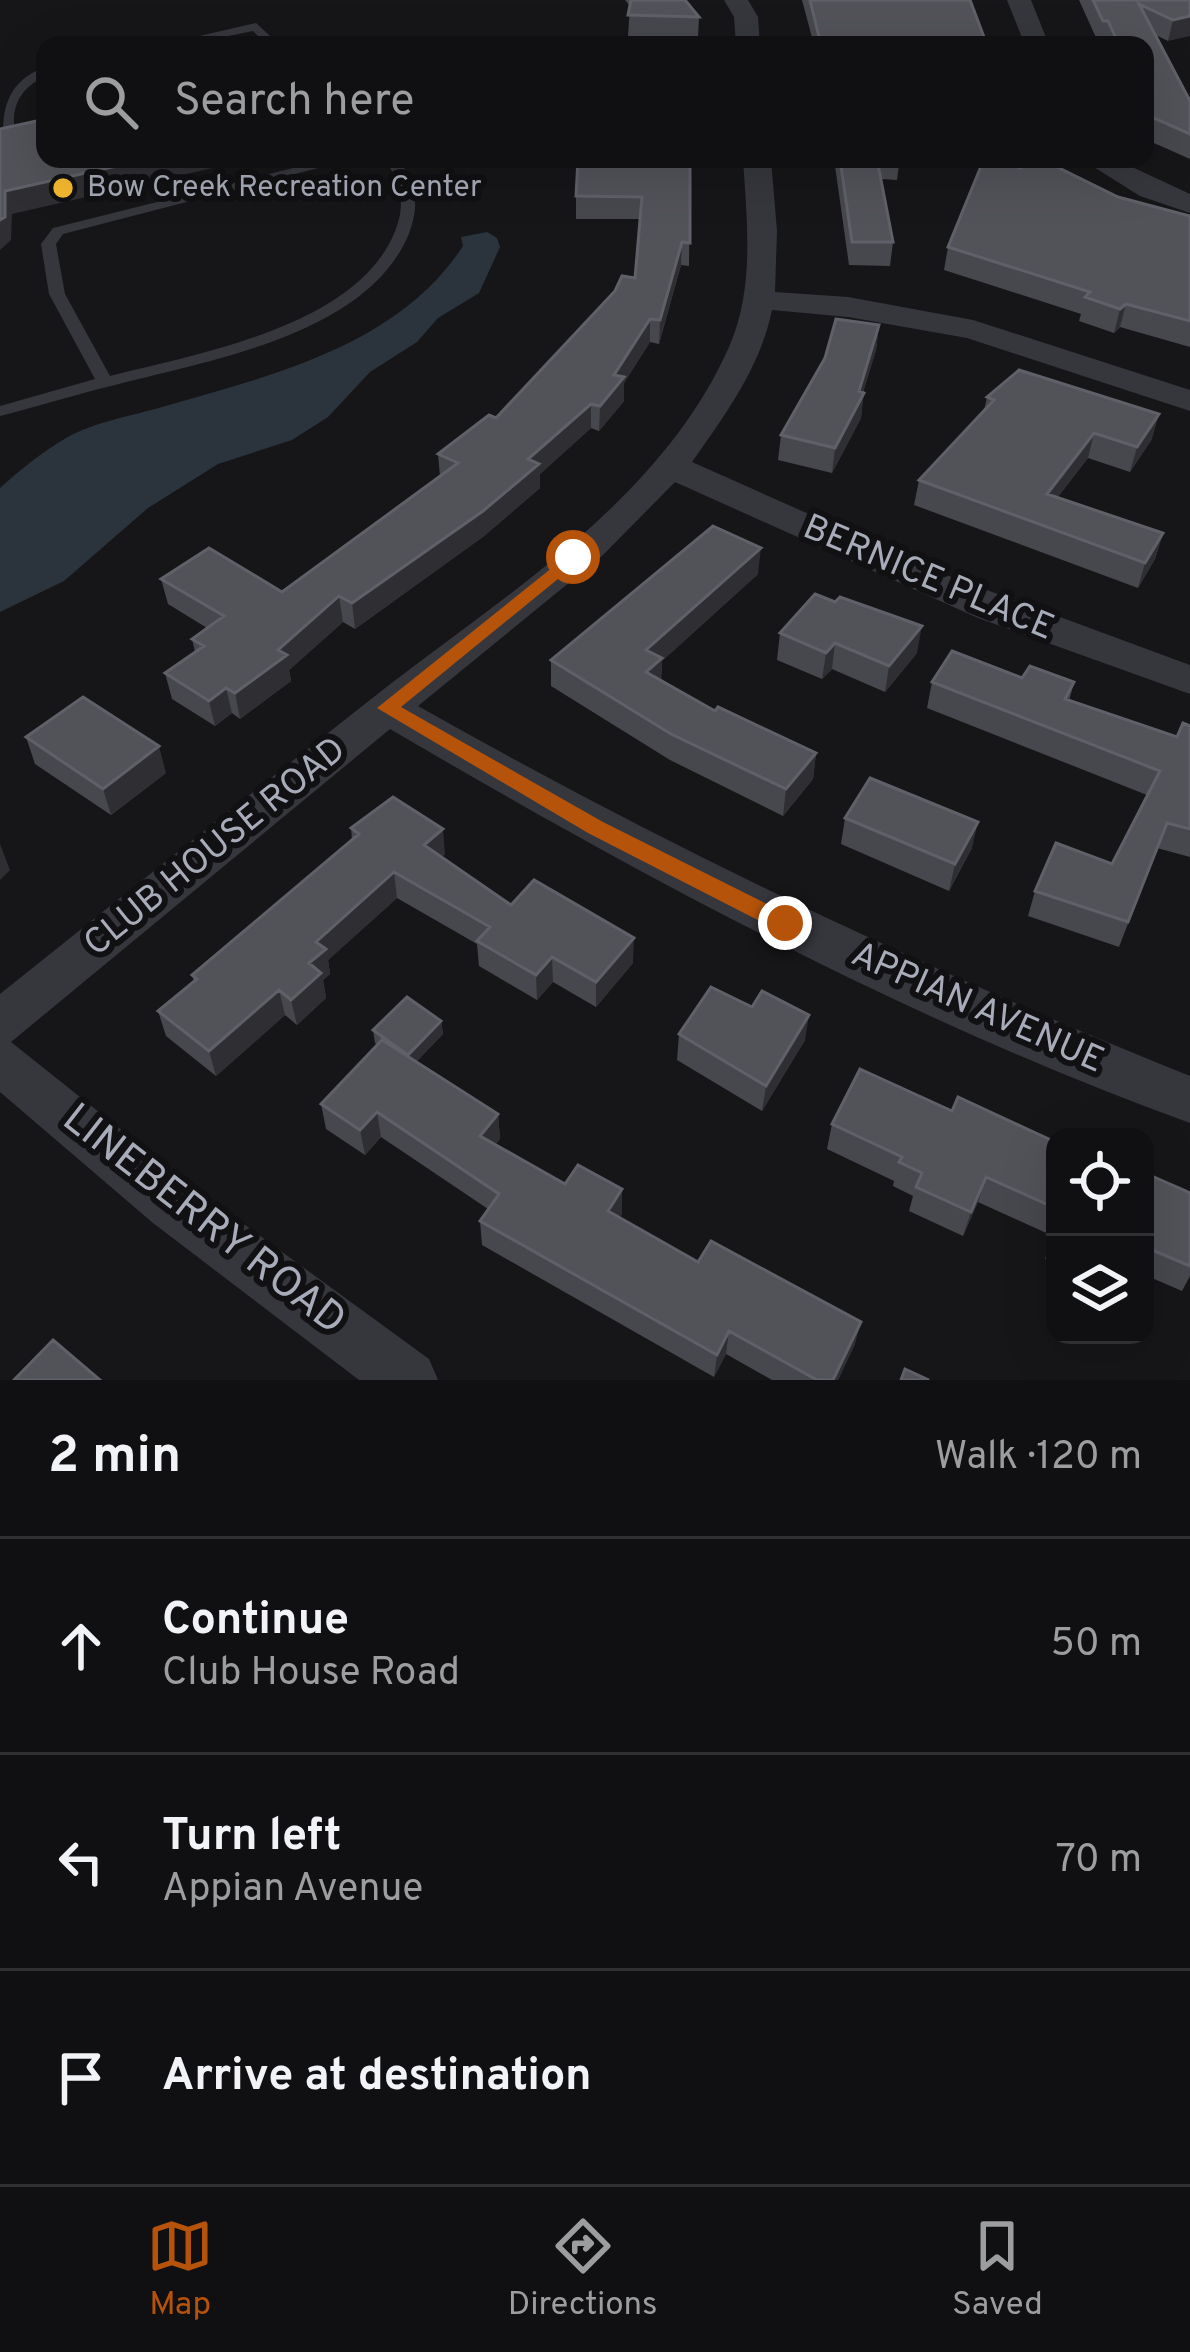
<!DOCTYPE html>
<meta charset="utf-8">
<style>
:root{--surface:#101012;--page:#1e1e20;--text:#f1f3f6;--muted:#9c9d9f;--line:#303032;--accent:#b45309}
body{margin:0;font-family:Overpass,sans-serif;background:var(--page);color:var(--text)}
.controls{position:absolute;right:36px;bottom:36px;display:grid;overflow:hidden;border-radius:24px;box-shadow:0 12px 48px #0002}
.controls button{width:108px;height:108px;display:grid;place-items:center;padding:0;border:0;border-bottom:3px solid var(--line);background:var(--surface);color:var(--text);font:60px sans-serif}
.stop{position:absolute;width:36px;height:36px;margin:-27px;border:9px solid #b45309;border-radius:50%;background:#fff}
.stop.end{background:#b45309;border-color:#fff;box-shadow:0 3px 12px #0008}
.list{margin:0;padding:0;list-style:none}
h2{display:flex;justify-content:space-between;align-items:center;height:156px;margin:0;padding:0 48px;font-size:51px}
h2 small{font-size:39px;font-weight:400;color:var(--muted)}
.list li{display:grid;grid-template-columns:78px 1fr auto;gap:36px;align-items:center;box-sizing:border-box;height:216px;padding:0 48px;border-top:3px solid var(--line)}
.list b{display:block;font-size:45px;white-space:nowrap}
.list p{margin:0;font-size:39px;white-space:nowrap;color:var(--muted)}
.list em{font-size:39px;font-style:normal;color:var(--muted)}
.icon{flex:none;width:66px;height:66px;fill:none;stroke:currentColor;stroke-width:2;stroke-linecap:round;stroke-linejoin:round}
.map{position:relative;flex:none;width:1190px;height:1380px;overflow:hidden}
.search{position:absolute;background:var(--surface);box-shadow:0 12px 48px #0002;left:36px;right:36px;top:36px;height:132px;display:flex;align-items:center;gap:30px;box-sizing:border-box;padding:0 42px;border-radius:24px;color:var(--muted);font-size:45px}
.sheet{height:804px;background:var(--surface)}
nav{display:flex;justify-content:space-around;align-items:center;box-sizing:border-box;height:168px;border-top:3px solid var(--line);background:var(--surface);font-size:33px;color:var(--muted)}
nav a{display:grid;justify-items:center;gap:6px}
nav .on{color:var(--accent)}
.map>svg:first-child{display:block}
</style>
<div class="map">
<svg width="1190" height="1380" viewBox="0 0 1190 1380">
<rect width="100%" height="100%" fill="#161618"/>
<path fill="#2b343c" d="M487,232l10,6 3,9 -21,46 -41,25 -21,24 -47,30 -42,45 -36,23 -74,24 -70,44 -84,73 -64,31v-124c20,-18 42,-36 66,-50 28,-16 65,-22 96,-31 108,-31 236,-61 301,-161l-2,-9z"/>
<g fill="none" stroke-linecap="round" stroke-linejoin="round">
<path fill="#36373d" fill-rule="evenodd" d="M256,23l24,22h-13l-14,-14 -69,14h-24z
M45,67v9c-29,15 -35,34 -29,65l-12,3c-4,-37 6,-64 41,-77z
M329,159h24l-290,75 -7,10 9,50 45,82c87,-22 242,-49 283,-140 13,-29 10,-51 -9,-77h14c19,26 22,47 10,77 -43,99 -198,124 -293,149 -38,9 -76,21 -115,31v-10l95,-27 -46,-85 -8,-50 12,-16z"/>
<path fill="#36373d" fill-rule="evenodd" d="M724,0h24l10,17 2,28h-24l-2,-28z
M1007,0h24l18,45h-24z
M743,159h28l6,72 -2,61 73,5 125,23 217,70v21l-223,-73 -119,-21 -76,-7c-12,58 -47,105 -80,152l249,111 249,92v29l-212,-76 -303,-136 -72,73 -185,151c253,143 503,262 772,370v47c-279,-101 -544,-244 -800,-394l-379,313 182,145 236,172 9,21h-79l-206,-157 -153,-131v-98c123,-98 246,-197 370,-294 128,-101 290,-197 359,-353 26,-59 18,-125 14,-188z
M1081,159h34l75,35v19l-50,-17z"/>
</g>
<path fill="#47484d" d="M625,0h60l14,17 -1,21 -70,-2 2,-30z
M802,0h168l17,45h-173z
M1079,0h111l-22,41 -12,-6 34,66v58l-45,-20v-94h-41l-1,-3h-5z
M690,159l-1,107 -8,-1 -22,79 -9,-2 -26,41v18l-25,30 -8,-3 -51,46v14l-56,48 -129,93 -12,-7 -54,48 2,11 -51,38 -8,-6 -17,13 -43,-27 -7,-26 30,-21 -3,-13 15,-11 -39,-24 -7,-25 121,13 158,-116 -2,-22 58,-36 139,-140 5,-59h-64v-23z
M834,159h182l3,9 171,48v131l-70,-20 -6,6 -35,-12 2,-7 -137,-44 4,-23 34,-83 -83,1 -2,15 -16,-1 12,63 -3,24 -41,-1z
M879,325l-3,25 -13,42 -2,26 -29,55 -54,-13 3,-25z
M987,397l165,42 -22,33 -42,-14 -31,40 106,35 -8,26 -17,29 -224,-83 5,-25 65,-69z
M758,574l-96,87 -1,20 54,30 101,42 -3,26 -30,37 -113,-56 -119,-74v-26z
M780,633l137,20 -32,39 -53,-23 -10,10 -45,-19z
M1022,678l52,4 -5,19 108,36 13,-11v131l-33,-9 -38,99 -91,-31 7,-25 77,-27 35,-69 -220,-87 5,-26z
M26,737l140,36 -55,42 -76,-51z
M845,818l127,30 -23,43 -108,-47z
M351,828l94,26 -3,3 69,48 122,58 -37,44 -43,-25 -16,18 -58,-34 -2,-22 -80,-46 -69,62 2,14 -7,6 3,18 -29,27 -12,-10 -69,61 -50,-40 -8,-25 36,-29 -2,-7 160,-135z
M441,1021l2,13 -27,28 82,52 2,25 -5,6 127,69 -3,4 79,44 157,82 -17,36h-66l-46,-26 -12,23 -232,-132 -2,-24 8,-12 -107,-72 -16,18 -39,-26 -5,-25 56,-59 -2,-2 -2,-13z
M679,1034l126,6 -43,71 -85,-51z
M952,1111l103,31v122l-10,-5 8,-23 -75,-34 -15,34 -54,-25 4,-15 -20,-10 1,-5 -67,-32 5,-25z
M1145,1173l45,20v83l-8,15 -37,-16z"/>
<path fill="#2f2f33" d="M1190,16v20l-22,5 5,-21z
M148,159h104l-240,55 -1,26 -11,10v-30l5,-29z
M682,242l-1,23 -22,79 1,-24z
M1126,304l-6,23 -6,6 6,-24z
M650,319v23l-26,41v18l-25,30 1,-25 14,-31z
M879,325l-3,25 -15,49 3,-6 -3,25 -29,55 3,-25 24,-57z
M591,404v24l-51,46v14l-56,48 -129,93 -3,-26 176,-144z
M1159,414l-7,25 -22,33 7,-25z
M1094,433l-6,25 -48,62 7,-26z
M1163,533l-8,26 -17,29 7,-25z
M761,548l-3,26 -96,87 -1,23 -16,15 1,-49z
M339,596l4,26 -54,48 2,11 -51,38 -5,-26 43,-43z
M922,626l-5,27 -32,39 4,-26z
M835,643l-3,26 -10,10 4,-26z
M226,688l6,25 -17,13 -6,-25z
M159,746l7,27 -55,42 -8,-26z
M816,753l-3,26 -30,37 3,-27z
M978,822l-6,26 -23,43 6,-27z
M443,829l2,25 -18,17 -3,-26z
M0,844l10,26 -10,10z
M394,872l3,26 -69,62 2,14 -7,6 3,18 -29,27 -6,-25 18,-37 7,-21z
M634,938l-1,25 -37,44v-25z
M552,957l1,25 -16,18 -1,-25z
M279,990l6,25 -69,61 -7,-25z
M809,1015l-4,25 -43,71 4,-25z
M441,1021l2,13 -33,34 -2,-13z
M377,1112l4,25 -16,18 -5,-25z
M498,1114l2,25 -18,22 -2,-25z
M986,1177l-8,25 -15,34 8,-24z
M622,1189v25l-14,21v-24z
M861,1322l-6,22 -17,36h-5z
M729,1331l-3,23 -12,23 3,-22z"/>
<path fill="#525259" stroke="#5f6068" stroke-width="3" d="M631,0h54l14,17 -71,-2z
M810,0h160l17,45h-166z
M1093,0h97v16l-17,4 -34,-16 51,97v33l-45,-20v-69h-26l-11,-24h-5z
M45,119v40h103l-143,32v26l-5,3v-91z
M578,159h112v84l-8,-1 -22,78 -10,-1 -36,56 10,2 -24,29 -9,-2 -63,55 11,5 -56,47 -131,92 -13,-7 -61,54 9,5 -52,38 -9,-5 -17,13 -44,-28 39,-27 -12,-7 32,-23 -63,-37 48,-31 73,44 176,-129 -20,-9 51,-39 7,3 119,-127 7,-15 13,2 7,-81 -66,-1z
M840,159h37l16,83h-41z
M984,159h32l3,9 24,-8 75,37 72,19v105l-64,-17 -6,5 -35,-12 5,-5 -142,-45z
M836,319l43,6 -20,66 5,2 -29,55 -54,-13 44,-77z
M1019,370l140,44 -22,33 -43,-14 -47,61 116,39 -18,30 -226,-83 75,-80 -7,-3z
M713,526l48,22 -115,102 16,8 -16,14 69,39 3,-4 98,46 -30,36 -115,-55 -120,-74z
M815,594l20,8 5,-5 82,29 -33,40 -54,-23 -9,10 -46,-20z
M952,651l70,27 8,-12 44,16 -9,17 112,38 6,-14 7,3v103l-23,-6 -39,99 -93,-31 21,-48 56,21 48,-93 -228,-89z
M83,697l76,49 -56,43 -77,-52z
M870,778l108,44 -23,42 -110,-46z
M393,797l50,32 -19,16 87,60 23,-25 100,58 -38,44 -44,-25 -16,18 -59,-34 13,-14 -96,-55 -78,70 10,7 -17,14 12,10 -30,27 -12,-10 -70,61 -51,-40 39,-32 -5,-4 167,-141 -8,-6z
M711,987l41,20 10,-16 47,24 -43,71 -87,-52z
M407,997l34,24 -33,34 -35,-25z
M382,1040l116,74 -18,22 85,48 13,-19 44,24 -14,22 90,51 13,-21 150,81 -28,58h-16l-88,-49 -12,24 -237,-134 19,-27 -122,-82 -17,18 -39,-26z
M860,1069l92,42 6,-14 97,45v66l-69,-31 -15,35 -55,-25 6,-14 -23,-11 3,-5 -70,-33z
M1145,1173l45,20v73l-45,-19z
M53,1340l47,40h-86z
M905,1369l24,11h-28z"/>
<path fill="#b45309" d="M573,551l7,2v8l-179,146 202,115 190,95v13h-16l-189,-97 -211,-125z"/>
<circle fill="#f6ba2f" stroke="#111113" stroke-width="4.5" cx="63" cy="188" r="12"/>
<g text-anchor="middle" dominant-baseline="central" stroke-width="12" stroke-linejoin="round" paint-order="stroke">
<g font-size="30" fill="#a7acb8" stroke="#111113" text-anchor="start">
<text x="87" y="188">Bow Creek Recreation Center</text>
</g>
<g font-size="36" fill="#a7acb8" stroke="#111113">
<text transform="translate(928 579) rotate(23)">BERNICE PLACE</text>
<text transform="translate(216 848) rotate(-39)">CLUB HOUSE ROAD</text>
<text transform="translate(977 1009) rotate(24)">APPIAN AVENUE</text>
</g>
<g font-size="42" fill="#a7acb8" stroke="#111113">
<text transform="translate(203 1221) rotate(38)">LINEBERRY ROAD</text>
</g>
</g>
</svg>
<div class="controls">
<button><svg class="icon" aria-label="locate" viewBox="0 0 24 24"><circle cx="12" cy="12" r="6"/><path d="M12 2v4M12 18v4M2 12h4M18 12h4"/></svg></button>
<button><svg class="icon" aria-label="layers" viewBox="0 0 24 24"><path d="M12 4l9 5-9 5-9-5zM3 14l9 5 9-5"/></svg></button>
</div>
<div class="stop" style="left:573px;top:557px"></div>
<div class="stop end" style="left:785px;top:923px"></div>
<div class="search"><svg class="icon" aria-label="search" viewBox="0 0 24 24"><circle cx="10" cy="10" r="6"/><path d="M15 15l6 6"/></svg>Search here</div>
</div>
<section class="sheet">
<h2>2 min<small>Walk · 120 m</small></h2>
<ul class="list">
<li><svg class="icon" aria-label="ahead" viewBox="0 0 24 24"><path d="M12 20V5M6 11l6-6 6 6"/></svg><div><b>Continue</b><p>Club House Road</p></div><em>50 m</em></li>
<li><svg class="icon" aria-label="left" viewBox="0 0 24 24"><path d="M17 20v-9H6M10 6l-5 5 5 5"/></svg><div><b>Turn left</b><p>Appian Avenue</p></div><em>70 m</em></li>
<li><svg class="icon" aria-label="arrive" viewBox="0 0 24 24"><path d="M6 21V4h12l-3 4 3 4H6"/></svg><div><b>Arrive at destination</b></div></li>
</ul>
</section>
<nav>
<a class="on"><svg class="icon" aria-label="map" viewBox="0 0 24 24"><path d="M3 6l6-2 6 2 6-2v14l-6 2-6-2-6 2zM9 4v14M15 6v14"/></svg>Map</a>
<a><svg class="icon" aria-label="directions" viewBox="0 0 24 24"><path d="M12 3l9 9-9 9-9-9zM9 14v-3h6M13 9l2 2-2 2"/></svg>Directions</a>
<a><svg class="icon" aria-label="saved" viewBox="0 0 24 24"><path d="M7 4h10v16l-5-4-5 4z"/></svg>Saved</a>
</nav>
